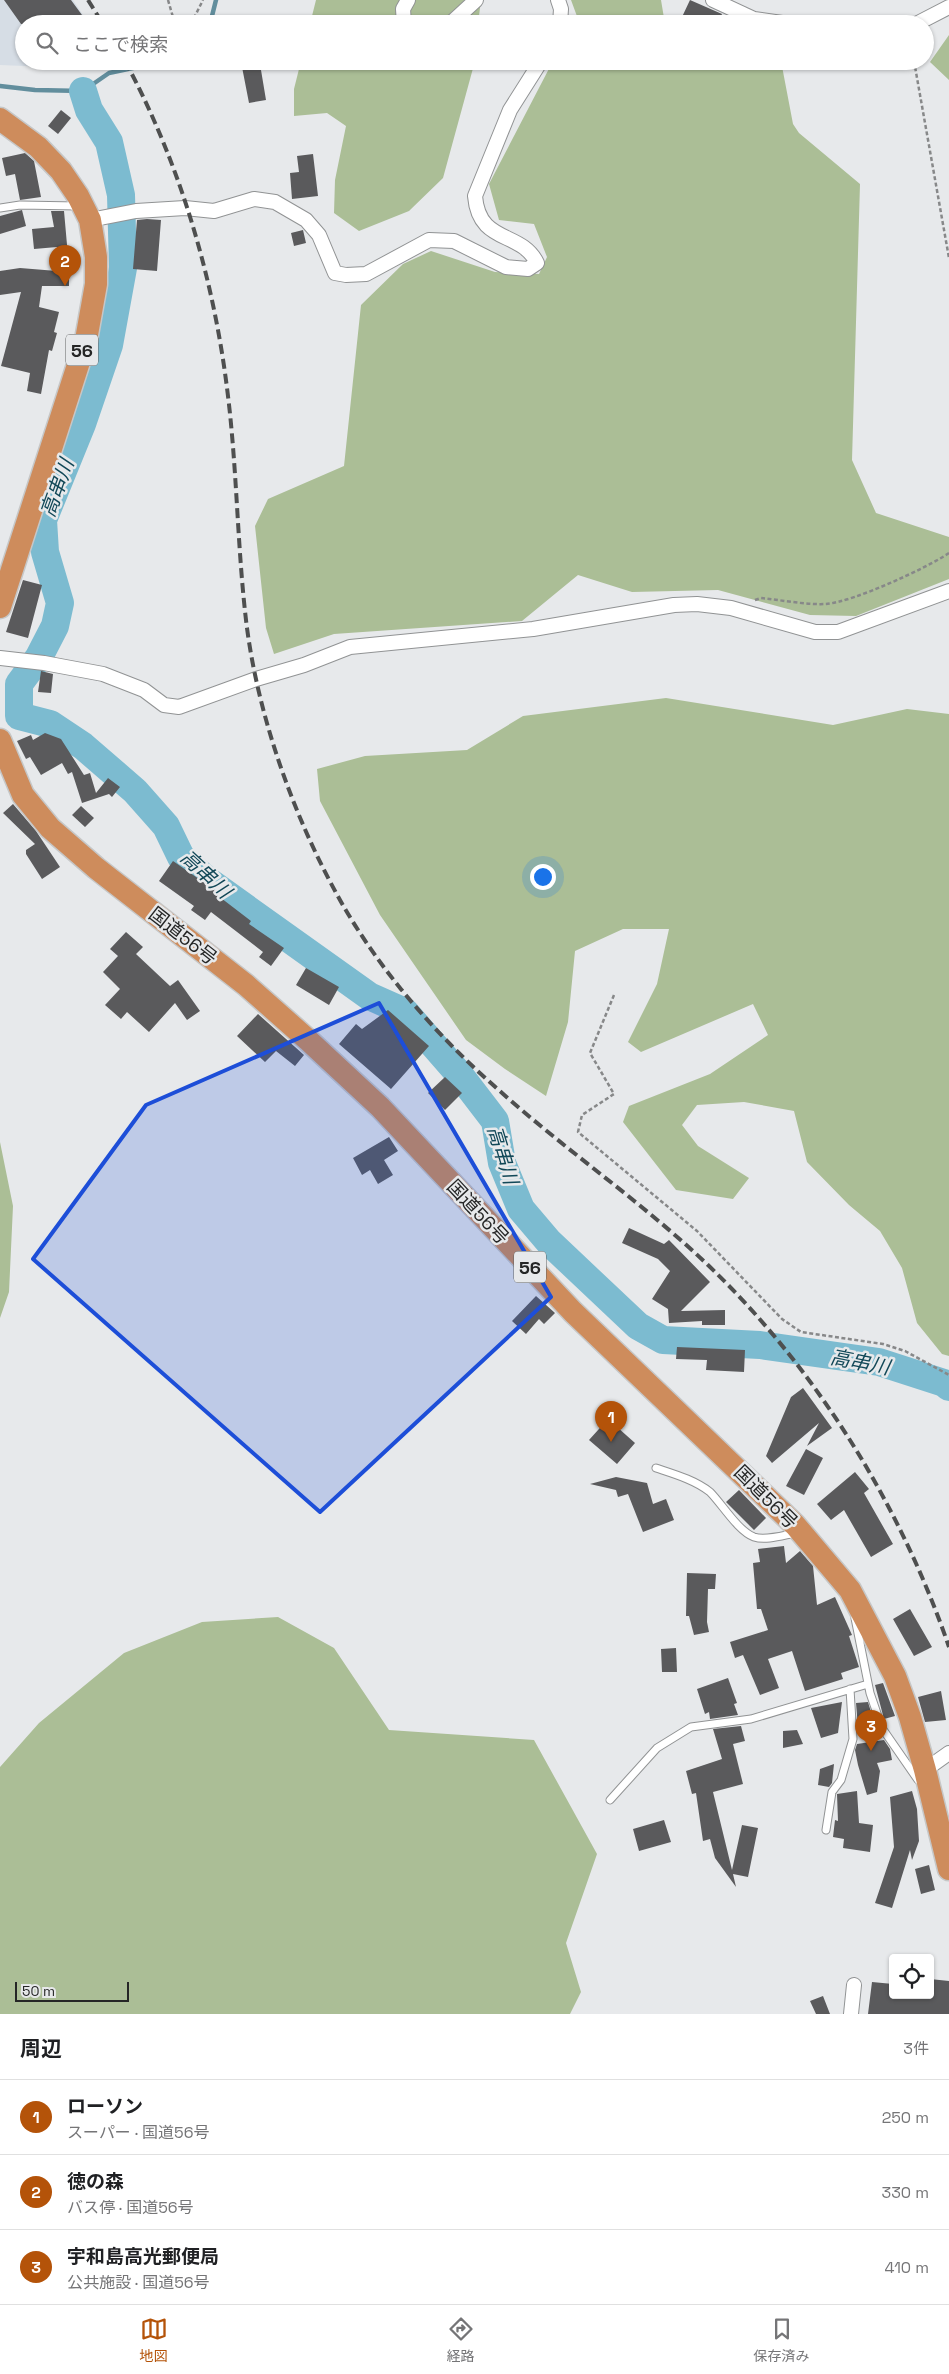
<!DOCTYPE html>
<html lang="ja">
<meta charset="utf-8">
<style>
:root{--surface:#fff;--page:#f2f2f2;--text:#202124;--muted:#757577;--line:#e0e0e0;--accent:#b45309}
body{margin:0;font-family:"Space Grotesk","Noto Sans JP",sans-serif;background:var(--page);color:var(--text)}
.controls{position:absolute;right:15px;bottom:15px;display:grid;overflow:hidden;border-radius:5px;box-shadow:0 1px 4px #0004}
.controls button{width:45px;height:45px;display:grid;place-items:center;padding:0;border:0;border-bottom:1px solid var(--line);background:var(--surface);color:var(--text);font:25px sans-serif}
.scale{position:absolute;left:15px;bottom:12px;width:114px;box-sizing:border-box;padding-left:5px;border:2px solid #252626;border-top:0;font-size:14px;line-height:18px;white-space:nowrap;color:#252626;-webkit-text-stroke:4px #e7e9eb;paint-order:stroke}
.you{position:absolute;left:542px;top:876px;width:18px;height:18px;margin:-12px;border:4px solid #fff;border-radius:50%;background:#1a73e8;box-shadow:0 0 0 8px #1a73e833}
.badge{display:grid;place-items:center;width:32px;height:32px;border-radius:50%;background:var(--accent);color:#fff;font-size:16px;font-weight:700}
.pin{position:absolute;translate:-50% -41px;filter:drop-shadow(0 1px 2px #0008)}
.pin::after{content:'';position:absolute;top:26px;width:18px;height:15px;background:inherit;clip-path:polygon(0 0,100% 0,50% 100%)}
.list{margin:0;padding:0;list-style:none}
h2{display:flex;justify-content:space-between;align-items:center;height:65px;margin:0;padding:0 20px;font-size:21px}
h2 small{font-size:16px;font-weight:400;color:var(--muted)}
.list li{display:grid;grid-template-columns:32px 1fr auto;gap:15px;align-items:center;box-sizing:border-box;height:75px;padding:0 20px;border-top:1px solid var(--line)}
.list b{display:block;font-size:19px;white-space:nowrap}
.list p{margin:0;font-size:16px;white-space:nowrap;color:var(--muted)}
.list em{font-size:16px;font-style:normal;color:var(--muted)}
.icon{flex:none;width:28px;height:28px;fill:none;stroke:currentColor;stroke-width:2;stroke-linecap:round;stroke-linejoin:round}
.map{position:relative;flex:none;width:949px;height:2014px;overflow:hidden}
.search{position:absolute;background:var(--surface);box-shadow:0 1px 4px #0004;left:15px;right:15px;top:15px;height:55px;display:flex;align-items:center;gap:12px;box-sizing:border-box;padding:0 18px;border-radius:28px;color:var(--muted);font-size:19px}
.sheet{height:290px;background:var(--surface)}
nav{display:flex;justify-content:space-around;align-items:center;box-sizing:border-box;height:70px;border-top:1px solid var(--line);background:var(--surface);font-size:14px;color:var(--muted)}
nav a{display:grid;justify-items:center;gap:2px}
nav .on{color:var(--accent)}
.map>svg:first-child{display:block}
</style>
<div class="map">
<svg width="949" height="2014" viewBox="0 0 949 2014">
<rect width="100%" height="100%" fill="#e7e9eb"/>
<path fill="#d6dde5" d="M0,0h73l16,24h-65v37h61l-11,7 -74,-3z"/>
<path fill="#abbe96" d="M316,0h165l-3,24h-168z
M571,0h90l4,24h-89l2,-5z
M949,35v45l-19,-18z
M301,61h174l-32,117 -34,33 -50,20 -25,-18 1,-33 11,-54 -19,-13 -33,3v-27z
M553,61h228l12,63 6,9 61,51 -8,276 24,53 73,24v42l-93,37 -46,-1 -92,-25 -86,2 -54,-17 -56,46 -188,13 -60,20 -8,-26 -11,-102 13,-27 76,-33 17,-161 42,-41 28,-13 64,21 44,2 8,-17 -13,-33 -35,-4 -10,-36z
M666,698l167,27 74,-16 42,5v642l-7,-2 -25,-31 -15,-55 -22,-37 -31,-26 -42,-43 -13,-51 -50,-9 -47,3 -15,20 16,21 51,32 -16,21 -57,-9 -53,-68 6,-16 81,-32 58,-39 -15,-31 -112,48 -13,-10 29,-58 12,-55h-46l-48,22 -7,71 -22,74 -41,-27 -39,-29 -86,-125 -60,-114 -3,-32 48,-13 102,-6 56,-34z
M0,1142l13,64 -4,86 -9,26z
M278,1617l56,31 55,82 145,10 63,114 -31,89 15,49 -11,22h-570v-247l39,-44 85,-70 78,-31z"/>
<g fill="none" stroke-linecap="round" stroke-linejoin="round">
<path stroke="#628e9d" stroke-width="4.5" d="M210,24l6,-24
M0,86l35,4 48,1 26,-18 57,-12"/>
<path stroke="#7cbbd0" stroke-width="28" d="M83,91l6,19 20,32 12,53 2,73 -14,77 -27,79 -39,96 2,32 15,51 -5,23 -16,31 -20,27v32l31,8 33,22 52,45 31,35 15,31 27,24 161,115 36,16 54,62 36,47 7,42 19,46 28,33 89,84 25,14 97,5 119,17 65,21 5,4"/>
</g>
<path fill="#5a5a5c" d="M4,0h67l11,15 -12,9h-49z
M690,0l32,14 -4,10h-19l-17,-7z
M260,64l6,36 -17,3 -7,-36z
M61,110l10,8 -13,16 -10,-8z
M25,153l9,8 7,36 -21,3 -5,-26 -9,2 -4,-18z
M313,154l5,42 -26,3 -2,-26 9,-1 -2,-16z
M22,210l4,16 -26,8v-18z
M51,211h13l4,45 -10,1 -1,-10 -23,2 -2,-20 22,-2z
M147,219l14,1 -4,51 -24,-2 4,-49z
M303,230l3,13 -12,3 -3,-13z
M20,268l49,4v14h-27l-3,21 20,5 -5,20 3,1 -5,18 -3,-1 -8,44 -14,-3 3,-18 -29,-7 20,-74 -21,3v-24z
M23,580l19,5 -14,53 -22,-6z
M41,671l12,3 -2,19 -13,-1z
M45,733l16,6 23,36 6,-2 6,20 12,-15 12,9 -8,10 -3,-3 -27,9 -10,-31 -4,2 -6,-11 -21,12 -11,-18 -4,2 -9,-18 14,-6 2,5z
M13,804l23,27 24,36 -18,12 -16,-25v-4l9,-6 -32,-31z
M81,806l13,12 -9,9 -13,-12z
M173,861l49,34 -1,3 30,23 -2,3 35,24 -13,18 -12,-9 4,-5 -52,-40 -6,8 -14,-10 3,-4 -35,-25z
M126,932l17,15 -7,7 34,32 8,-6 22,31 -13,9 -12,-17 -26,29 -22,-20 -6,7 -16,-14 15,-16 -17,-17 15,-16 -8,-7z
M306,968l33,19 -10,18 -33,-20z
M388,1010l41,36 -38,43 -52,-45 17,-20 6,5z
M258,1014l46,41 -9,11 -19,-15 -11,11 -28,-26z
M445,1077l17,16 -17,17 -17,-17z
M389,1137l9,14 -14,9 9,15 -15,9 -8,-14 -8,5 -9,-17z
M629,1228l35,16 5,-4 41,42 -29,29 44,-1v15h-23v-4l-33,2 -1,-14 -16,-10 18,-28 -12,-12 -36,-16z
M536,1296l19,17 -11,11 -5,-5 -13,15 -14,-13z
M677,1347l68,3 -1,22 -38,-2 1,-10 -31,-1z
M803,1388l29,40 -25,18 12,-23 -47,40 -6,-7 25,-59z
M608,1419l27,24 -18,21 -28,-24z
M806,1449l17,9 -19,37 -18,-9z
M855,1472l14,17 -5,4 29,51 -22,13 -27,-47 -13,10 -14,-16z
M616,1477l31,6 6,21 13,-5 8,21 -31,12 -15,-38 -10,3 -2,-7 -26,-6z
M739,1490l27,28 -12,12 -28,-28z
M784,1546l2,17 14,-12 13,15 4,39 18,-8 17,38 -3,1 10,31 -18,6 2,6 -38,12 -13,-40 -24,8 11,29 -19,7 -17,-40 -8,3 -5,-16 38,-12 -7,-21h-4l-4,-46 7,-1 -2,-13z
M687,1573l29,1 -1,15h-7l-1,33 2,10 -15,3 -5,-19h-3z
M910,1609l22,38 -18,9 -21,-37z
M676,1648l1,24h-15l-1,-23z
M728,1678l9,25 -3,1 4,11 -28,4 -1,-7 -4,2 -8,-25z
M883,1683l12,33 -11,3 -9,-34z
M941,1691l5,29 -21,2 -7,-25z
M842,1702l-4,31 -17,5 -10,-30z
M868,1702l6,20 -16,5 -2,-24z
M741,1726l4,15 -12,3 10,40 -30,8 19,78 10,-45 16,3 -10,49 -15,-3 3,13 -21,-29 -5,-19 -7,2 -7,-48 -4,1 -6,-23 36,-12 -9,-30z
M797,1730l6,14 -20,4v-17z
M884,1740l6,9 2,11 -15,3 3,8 -3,21 -10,3 -9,-30 -3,-15 2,-6z
M834,1764l-2,19 -3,4 -11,-2 2,-16z
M857,1791l2,32 14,2 -3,27 -27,-4 1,-9 -11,-2 2,-17 3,1 -1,-27z
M912,1791l5,18 2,32 -7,19 -2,-10 -18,58 -17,-5 19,-56 -4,-50z
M664,1820l7,22 -32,9 -6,-22z
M929,1865l6,25 -14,4 -6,-25z
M930,1979l19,2v33h-81l4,-32 21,2v11h37z
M823,1996l7,18h-14l-6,-13z"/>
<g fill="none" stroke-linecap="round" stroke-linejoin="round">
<g stroke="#919394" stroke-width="9">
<path id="service" d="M0,208l20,-3 58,1
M656,1468c18,6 39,12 54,24 12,12 28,39 44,45 12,4 30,-2 42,-4
M855,1618l15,75 12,35 36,52
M610,1800l47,-52 34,-21 60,-8 117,-35
M826,1830l6,-38 9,-12 12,-41 -3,-50"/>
</g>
<g stroke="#919394" stroke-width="16">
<path id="minor" d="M558,0l3,9 -1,15
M713,0l41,19 35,5
M404,24l-1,-15 5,-9
M450,24l26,-24
M916,24l33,-17
M90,220l46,-9 49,-3 29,3 40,-12 21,3 31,18 13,15 16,38 11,2 20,-1 63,-34 25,1 52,26 22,2 9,-6c-16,-33 -58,-18 -62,-67l35,-86 31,-49
M0,658l44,5 59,11 41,16 20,15 15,2 77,-28 48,-14 46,-18 183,-18 141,-24 23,-1 34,4 84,24h23l111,-41
M925,1770l24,-17
M851,2014l3,-29"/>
</g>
<g stroke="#c6c7c7" stroke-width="25">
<path id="trunk" d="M0,119l38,28 23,24 17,25 12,24 6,37v27l-10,56 -86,267
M0,740l23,55 27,33 46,40 150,117 62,55 72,67 193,205 222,213 55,65 45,86 15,41 15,53 24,99"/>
</g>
<path stroke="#878889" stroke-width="2.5" stroke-dasharray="4 2.5" stroke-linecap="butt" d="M168,0l7,24
M191,24l12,-24
M914,61l35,197
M755,600l6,-2c21,2 44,7 65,6 27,-2 101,-36 123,-51
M614,995l-24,58 24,41 -32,21 -4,17 119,99 85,88 19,13 82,12 22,7 44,24"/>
<use href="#service" stroke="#fff" stroke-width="7"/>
<use href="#minor" stroke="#fff" stroke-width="14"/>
<use href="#trunk" stroke="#ce8c5c" stroke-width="22"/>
<path stroke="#4e4f4f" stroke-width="4" stroke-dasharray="10 5" stroke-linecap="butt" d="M88,0l15,24
M125,61c54,100 88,215 102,327 10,77 10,155 19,232 11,94 48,198 94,280 41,73 99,138 161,192 67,60 142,111 207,173 109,105 192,239 241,382"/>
</g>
<path fill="#1d4ed8" fill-opacity="0.2" stroke="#1d4ed8" stroke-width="4" stroke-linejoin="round" d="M379,1003l172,294 -231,215 -287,-253 113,-154z"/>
<g text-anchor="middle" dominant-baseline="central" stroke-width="5" stroke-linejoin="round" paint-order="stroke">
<g fill="#e7e9eb" stroke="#5f6061" stroke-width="1">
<rect x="66" y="334.5" width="32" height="31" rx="4"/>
<rect x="514" y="1251.5" width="32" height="31" rx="4"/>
</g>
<g font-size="18" font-weight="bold" fill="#252626">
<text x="82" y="350">56</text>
<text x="530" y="1267">56</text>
</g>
<g font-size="19" fill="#252626" stroke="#e7e9eb">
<text transform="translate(183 936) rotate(38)">国道56号</text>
<text transform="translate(478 1212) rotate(47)">国道56号</text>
<text transform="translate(766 1497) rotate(45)">国道56号</text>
</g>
<g font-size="20" font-style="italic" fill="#124858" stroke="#e7e9eb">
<text transform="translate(57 488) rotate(-70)">高串川</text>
<text transform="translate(206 874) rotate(43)">高串川</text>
<text transform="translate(503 1155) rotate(73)">高串川</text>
<text transform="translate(860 1362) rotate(11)">高串川</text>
</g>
</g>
</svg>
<div class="controls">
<button><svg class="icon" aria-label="locate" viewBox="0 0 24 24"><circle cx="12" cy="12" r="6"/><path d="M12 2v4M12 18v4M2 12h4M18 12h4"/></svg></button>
</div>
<div class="scale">50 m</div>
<div class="you"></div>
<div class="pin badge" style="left:611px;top:1442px">1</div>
<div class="pin badge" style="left:65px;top:286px">2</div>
<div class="pin badge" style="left:871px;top:1751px">3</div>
<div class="search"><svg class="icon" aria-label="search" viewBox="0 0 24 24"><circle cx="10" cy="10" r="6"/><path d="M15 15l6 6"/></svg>ここで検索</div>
</div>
<section class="sheet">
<h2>周辺<small>3件</small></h2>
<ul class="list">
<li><span class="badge">1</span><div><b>ローソン</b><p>スーパー · 国道56号</p></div><em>250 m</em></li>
<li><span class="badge">2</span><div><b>徳の森</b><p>バス停 · 国道56号</p></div><em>330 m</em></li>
<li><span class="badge">3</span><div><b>宇和島高光郵便局</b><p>公共施設 · 国道56号</p></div><em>410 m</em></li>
</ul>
</section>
<nav>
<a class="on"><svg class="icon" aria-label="map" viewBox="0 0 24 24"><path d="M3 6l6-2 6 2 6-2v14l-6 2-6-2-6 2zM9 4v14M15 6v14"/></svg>地図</a>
<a><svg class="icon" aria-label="directions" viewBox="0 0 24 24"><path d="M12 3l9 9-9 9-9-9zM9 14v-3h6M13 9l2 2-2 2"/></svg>経路</a>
<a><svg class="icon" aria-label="saved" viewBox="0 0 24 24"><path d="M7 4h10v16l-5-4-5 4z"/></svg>保存済み</a>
</nav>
